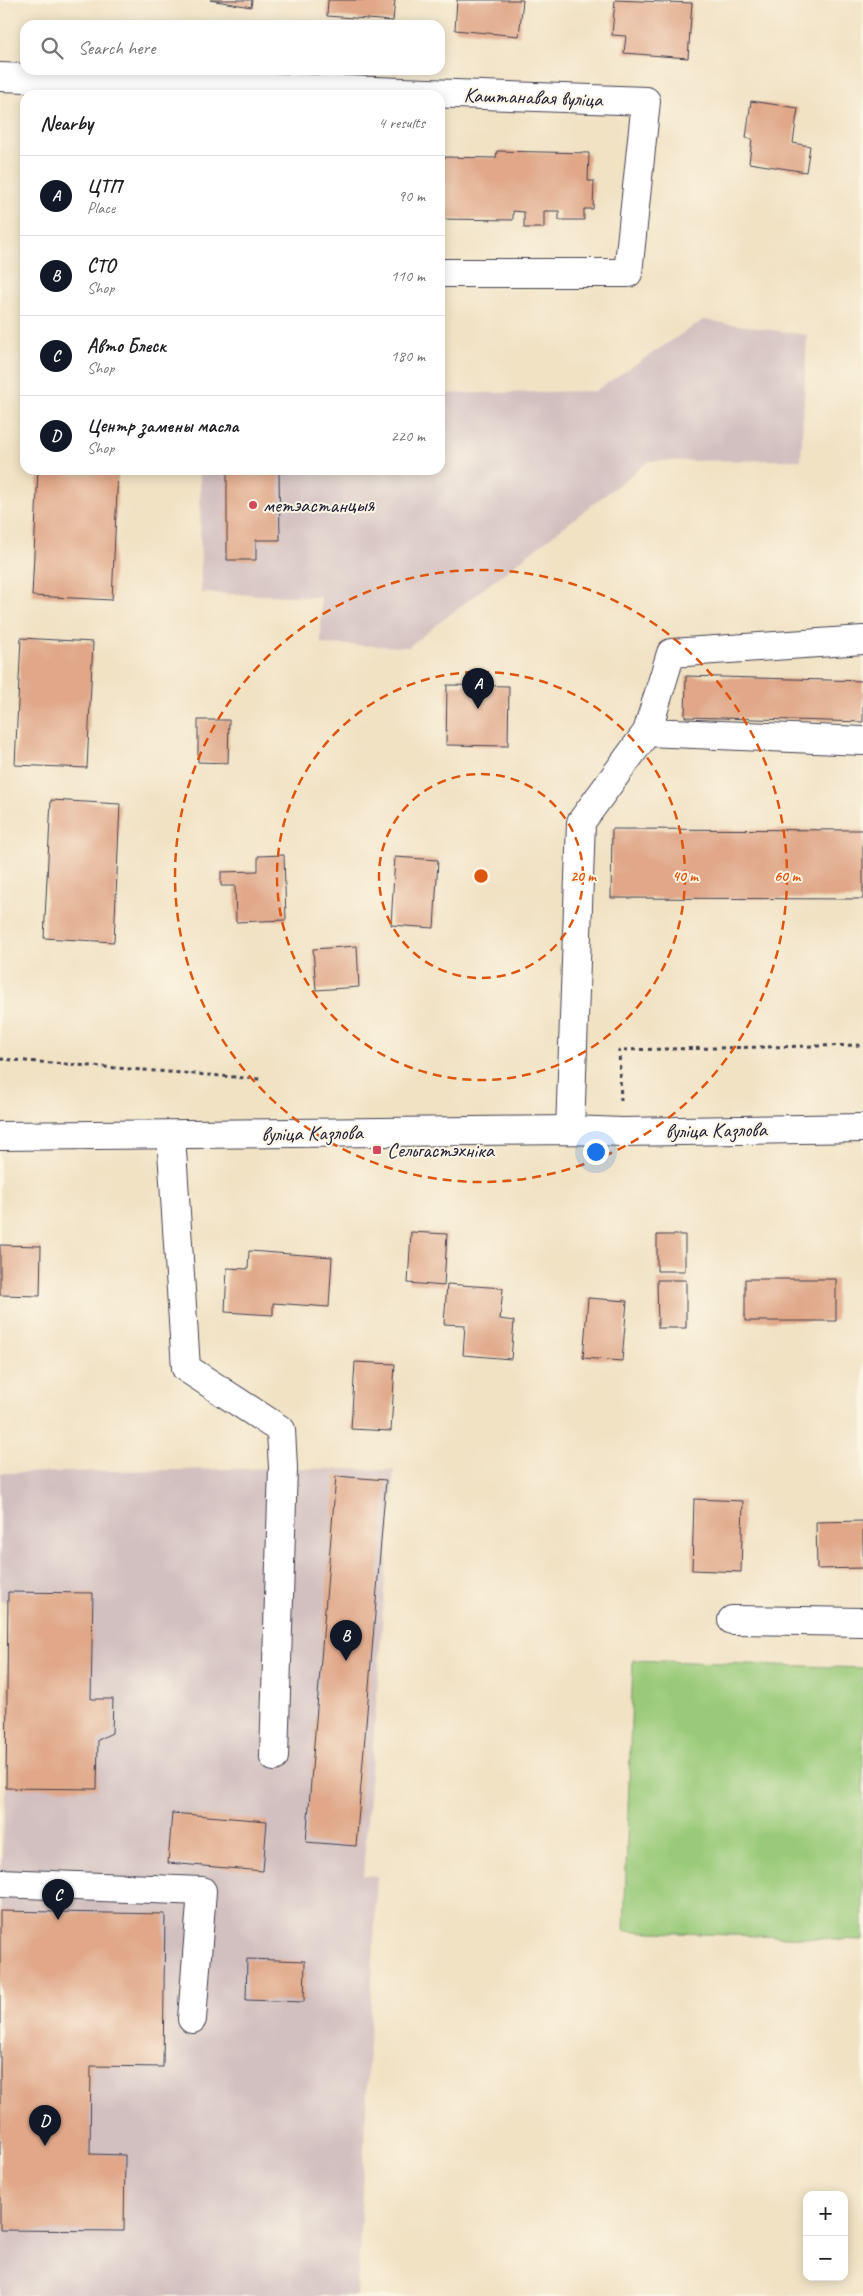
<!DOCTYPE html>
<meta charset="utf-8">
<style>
:root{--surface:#fff;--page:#f2f2f2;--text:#202124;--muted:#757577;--line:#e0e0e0;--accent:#111827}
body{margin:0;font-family:Caveat,sans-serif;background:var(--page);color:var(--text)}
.controls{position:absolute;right:15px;bottom:15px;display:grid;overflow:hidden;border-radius:10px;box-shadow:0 2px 12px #0003}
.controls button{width:45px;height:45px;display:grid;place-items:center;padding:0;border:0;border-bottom:1px solid var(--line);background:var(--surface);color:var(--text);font:25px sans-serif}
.you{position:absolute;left:595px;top:1151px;width:18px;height:18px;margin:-12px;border:4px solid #fff;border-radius:50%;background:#1a73e8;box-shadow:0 0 0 8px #1a73e833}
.badge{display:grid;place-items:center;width:32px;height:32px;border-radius:50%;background:var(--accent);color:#fff;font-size:16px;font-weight:700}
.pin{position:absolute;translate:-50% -41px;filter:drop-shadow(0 1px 2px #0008)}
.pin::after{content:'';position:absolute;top:26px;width:18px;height:15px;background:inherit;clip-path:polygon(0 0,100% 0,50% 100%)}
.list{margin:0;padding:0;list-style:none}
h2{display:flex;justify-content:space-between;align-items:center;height:65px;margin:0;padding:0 20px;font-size:21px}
h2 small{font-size:16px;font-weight:400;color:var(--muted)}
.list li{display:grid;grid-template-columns:32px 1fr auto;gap:15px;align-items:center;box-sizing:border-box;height:80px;padding:0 20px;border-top:1px solid var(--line)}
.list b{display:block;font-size:19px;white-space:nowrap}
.list p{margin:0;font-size:16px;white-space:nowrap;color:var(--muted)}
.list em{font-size:16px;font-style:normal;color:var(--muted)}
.icon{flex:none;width:28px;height:28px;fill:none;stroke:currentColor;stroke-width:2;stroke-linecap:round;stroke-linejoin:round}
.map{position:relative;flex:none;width:863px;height:2296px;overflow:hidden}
.search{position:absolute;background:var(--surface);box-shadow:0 2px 12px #0003;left:20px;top:20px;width:425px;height:55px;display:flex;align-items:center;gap:12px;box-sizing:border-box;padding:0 18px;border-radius:15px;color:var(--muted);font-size:19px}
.panel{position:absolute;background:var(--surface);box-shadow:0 2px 12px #0003;left:20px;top:90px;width:425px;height:385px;border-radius:15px}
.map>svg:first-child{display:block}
</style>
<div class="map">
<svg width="863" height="2296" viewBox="0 0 863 2296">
<rect width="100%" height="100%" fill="#fcf5e5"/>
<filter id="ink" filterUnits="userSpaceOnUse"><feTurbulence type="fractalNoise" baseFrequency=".02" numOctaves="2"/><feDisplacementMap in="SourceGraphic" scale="10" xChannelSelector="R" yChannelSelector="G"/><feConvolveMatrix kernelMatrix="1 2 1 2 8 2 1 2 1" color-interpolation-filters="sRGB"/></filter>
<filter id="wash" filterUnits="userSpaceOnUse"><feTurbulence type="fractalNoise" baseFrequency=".0096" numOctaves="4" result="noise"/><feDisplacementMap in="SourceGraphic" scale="20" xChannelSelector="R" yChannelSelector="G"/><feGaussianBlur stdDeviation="1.12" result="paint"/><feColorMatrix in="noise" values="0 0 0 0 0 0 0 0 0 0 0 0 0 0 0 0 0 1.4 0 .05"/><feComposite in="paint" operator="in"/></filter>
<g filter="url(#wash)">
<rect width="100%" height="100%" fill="#f1e2c4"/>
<path fill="#d2bfc0" d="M703,320l104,15 -6,125 -152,1 -241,186 -87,-3v-47l-120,-4 -1,-123h240v-76l155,-3z
M283,1468l111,2 -31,405 14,1 -20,420h-357v-413l6,-95 2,-186 -8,-1v-128z"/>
<path fill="#9aca79" stroke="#5e765a" d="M633,1660l230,8v272l-239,-9z"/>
<g id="blocks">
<path fill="#e0a788" d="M210,0h42l-1,7z
M328,0h67l-2,21 -66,-5z
M457,0h66l-4,36 -64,-6z
M615,0l77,3 -4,55 -64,-5 2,-17 -14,-1z
M751,101l47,7 -5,35 17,3 -4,26 -57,-9 3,-24 -6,-1z
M497,151l92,2 -1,28h6l-1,28h-9v11h-25v-9h-15v17h-20v-16l-11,-1v9l-73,-1v-62l56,1z
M38,470h80l-6,130 -80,-4z
M227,470h52l1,70h-24v20h-29z
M21,638l72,4 -6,126 -72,-3z
M686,676l177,5v41l-178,-5z
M447,685l62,1 -1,60 -62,-1z
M198,720h31l-1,43 -30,-1z
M51,800l69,4 -6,138 -70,-4z
M612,829l251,1v69l-252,-1z
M284,855l2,65 -50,2 -1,-36h-14v-14l37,-1v-15z
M395,857l43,3 -4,68 -43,-3z
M357,946l2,41 -43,3 -3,-41z
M411,1232l36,2 -3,52 -36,-3z
M657,1235h28v36h-28z
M0,1245l41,1 -1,50 -40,-1z
M249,1251l83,6 -3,50 -56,-4v12l-48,-3 2,-44 21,1z
M745,1279h91v42h-91z
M657,1280h29v48h-28z
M447,1284l56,4 -3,31 14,2 -3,38 -48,-4 2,-30 -21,-1z
M588,1298l39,3 -5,60 -39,-3z
M355,1362l40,2 -4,67 -40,-2z
M336,1476l50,4 -30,366 -50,-4z
M694,1499l49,2 -2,71 -49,-2z
M863,1521v47l-46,1 -1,-47z
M8,1592l85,1 -2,106h22l-1,34 -14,7 -1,49 -91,-1z
M172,1813l95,8 -4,50 -95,-8z
M0,1911l165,3 -2,153 -72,-1 -1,88 35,1 -1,76 -124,-1z
M247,1959l58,2 -1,41 -58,-2z"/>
</g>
</g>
<g filter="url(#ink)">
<use href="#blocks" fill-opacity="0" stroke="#413f50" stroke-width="1"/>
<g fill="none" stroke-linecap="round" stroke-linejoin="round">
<g stroke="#413f50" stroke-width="30">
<path id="minor" d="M0,77l646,24 -18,172h-188
M647,732l216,9
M570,1130l11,-308 66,-90 24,-79 192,-13
M171,1135l15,233 95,62 2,38 -9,289
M732,1620l131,2
M0,1883l202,8 -10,128"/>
</g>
<g stroke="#413f50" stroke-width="30">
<path id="major" d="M0,1136l570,-6 52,2 241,-4"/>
</g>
<path stroke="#413f50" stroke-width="3" stroke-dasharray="4 4" stroke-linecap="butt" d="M0,1059l260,20
M621,1101l-2,-51 244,-5"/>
<use href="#minor" stroke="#fff" stroke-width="28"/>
<use href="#major" stroke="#fff" stroke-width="28"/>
</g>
</g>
<g fill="none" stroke="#de560e" stroke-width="2.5" stroke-dasharray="9 6">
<circle cx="481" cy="876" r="102"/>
<circle cx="481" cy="876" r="204"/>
<circle cx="481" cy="876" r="306"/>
</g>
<g fill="#d1495b" stroke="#fcf5e5" stroke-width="2">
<circle cx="253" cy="505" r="5"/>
<rect x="372" y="1145" width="10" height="10" rx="2.5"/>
</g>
<g text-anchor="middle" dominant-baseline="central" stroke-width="4" stroke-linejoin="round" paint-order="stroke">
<g font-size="21" fill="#22223b" stroke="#fcf5e5">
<text transform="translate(533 97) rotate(2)">Каштанавая вуліца</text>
<text transform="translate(716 1130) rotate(-1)">вуліца Казлова</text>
<text transform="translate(312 1133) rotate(-1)">вуліца Казлова</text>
</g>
<g font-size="21" fill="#22223b" stroke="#fcf5e5" text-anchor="start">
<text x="263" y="505">метэастанцыя</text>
<text x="387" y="1150">Сельгастэхніка</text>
</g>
</g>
<circle cx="481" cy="876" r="8" fill="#de560e" stroke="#fcf5e5" stroke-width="2.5"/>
<g font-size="15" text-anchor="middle" font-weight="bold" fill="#de560e" stroke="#fcf5e5" stroke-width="4" stroke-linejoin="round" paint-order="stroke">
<text x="583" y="881">20 m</text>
<text x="685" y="881">40 m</text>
<text x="787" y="881">60 m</text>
</g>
</svg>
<div class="controls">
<button>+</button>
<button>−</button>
</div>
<div class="you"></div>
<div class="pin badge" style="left:478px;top:709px">A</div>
<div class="pin badge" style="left:346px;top:1661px">B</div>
<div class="pin badge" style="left:58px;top:1920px">C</div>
<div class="pin badge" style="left:45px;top:2146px">D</div>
<div class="search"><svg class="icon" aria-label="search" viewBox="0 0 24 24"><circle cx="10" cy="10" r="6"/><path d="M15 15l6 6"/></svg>Search here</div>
<section class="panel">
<h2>Nearby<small>4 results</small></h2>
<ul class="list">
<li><span class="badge">A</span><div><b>ЦТП</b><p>Place</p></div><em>90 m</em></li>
<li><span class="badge">B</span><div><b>СТО</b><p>Shop</p></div><em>110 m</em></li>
<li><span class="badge">C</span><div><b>Авто Блеск</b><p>Shop</p></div><em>180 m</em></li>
<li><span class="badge">D</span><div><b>Центр замены масла</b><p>Shop</p></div><em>220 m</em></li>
</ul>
</section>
</div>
